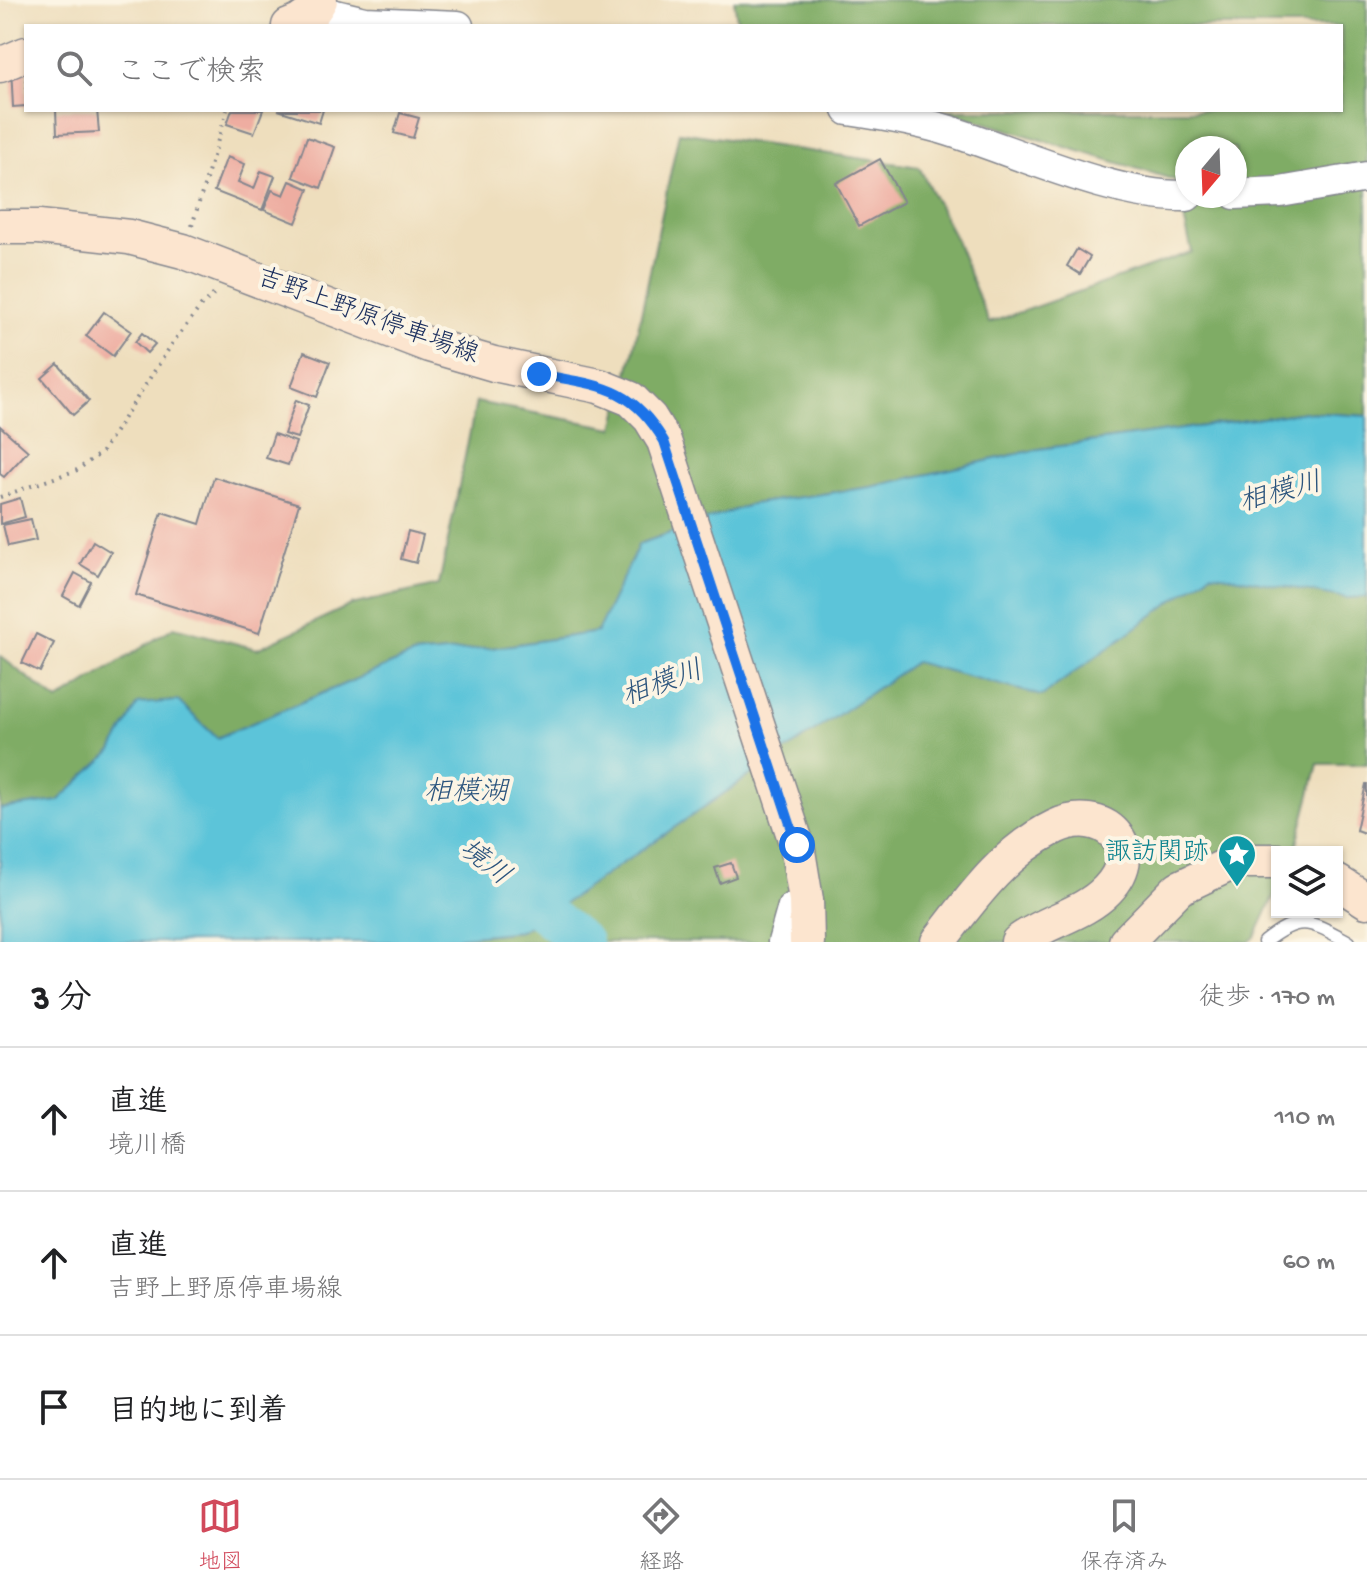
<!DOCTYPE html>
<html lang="ja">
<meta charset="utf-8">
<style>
:root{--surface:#fff;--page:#f6f6f6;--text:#202124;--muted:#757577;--line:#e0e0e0;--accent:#d1495b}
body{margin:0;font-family:"Gochi Hand","Klee One",sans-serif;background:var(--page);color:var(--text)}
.controls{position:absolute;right:24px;bottom:24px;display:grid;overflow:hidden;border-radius:0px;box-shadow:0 2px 6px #0004}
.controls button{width:72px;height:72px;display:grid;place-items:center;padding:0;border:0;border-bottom:2px solid var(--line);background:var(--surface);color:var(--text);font:40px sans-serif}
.compass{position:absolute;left:1175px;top:136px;width:72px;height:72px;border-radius:50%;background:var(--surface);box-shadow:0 2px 6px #0004;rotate:199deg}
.stop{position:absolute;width:24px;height:24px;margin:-18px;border:6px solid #1a73e8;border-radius:50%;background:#fff}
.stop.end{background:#1a73e8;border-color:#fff;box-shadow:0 2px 8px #0008}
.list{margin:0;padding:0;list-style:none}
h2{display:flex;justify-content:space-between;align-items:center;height:104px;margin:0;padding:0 32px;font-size:34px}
h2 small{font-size:26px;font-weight:400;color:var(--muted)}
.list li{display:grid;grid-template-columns:52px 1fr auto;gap:24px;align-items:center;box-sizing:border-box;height:144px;padding:0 32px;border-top:2px solid var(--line)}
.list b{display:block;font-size:30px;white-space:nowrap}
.list p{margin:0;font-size:26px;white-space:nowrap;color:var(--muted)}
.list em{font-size:26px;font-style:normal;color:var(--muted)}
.icon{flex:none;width:44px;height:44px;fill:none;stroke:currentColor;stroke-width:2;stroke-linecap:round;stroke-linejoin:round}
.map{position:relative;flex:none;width:1367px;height:942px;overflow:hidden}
.search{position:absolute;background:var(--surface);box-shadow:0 2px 6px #0004;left:24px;right:24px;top:24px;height:88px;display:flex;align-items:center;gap:20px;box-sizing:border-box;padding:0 28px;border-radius:0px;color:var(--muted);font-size:30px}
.sheet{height:536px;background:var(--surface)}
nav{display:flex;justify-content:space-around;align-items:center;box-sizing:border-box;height:112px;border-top:2px solid var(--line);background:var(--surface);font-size:22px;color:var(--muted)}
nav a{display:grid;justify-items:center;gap:4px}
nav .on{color:var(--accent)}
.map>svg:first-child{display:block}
</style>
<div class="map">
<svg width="1367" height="942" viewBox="0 0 1367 942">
<rect width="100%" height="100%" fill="#fcf5e5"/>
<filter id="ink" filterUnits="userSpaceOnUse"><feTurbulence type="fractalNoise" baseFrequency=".0125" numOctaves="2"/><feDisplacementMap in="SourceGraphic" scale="16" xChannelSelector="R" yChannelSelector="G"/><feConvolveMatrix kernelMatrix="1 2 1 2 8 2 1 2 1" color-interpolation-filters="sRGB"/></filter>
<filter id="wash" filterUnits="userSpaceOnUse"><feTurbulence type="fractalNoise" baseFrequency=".006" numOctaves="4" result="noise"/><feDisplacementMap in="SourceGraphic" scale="32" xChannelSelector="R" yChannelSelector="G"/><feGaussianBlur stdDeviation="1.8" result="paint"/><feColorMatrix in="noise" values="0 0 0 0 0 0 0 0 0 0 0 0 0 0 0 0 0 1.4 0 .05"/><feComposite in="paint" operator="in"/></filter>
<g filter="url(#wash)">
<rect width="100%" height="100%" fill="#eedebd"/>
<path fill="#7fac65" stroke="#4d6e62" stroke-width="2" fill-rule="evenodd" d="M734,0h633v416l-62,-4 -266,37 -168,38 -119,17 -113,40 -41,88 -106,16 -79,7 -196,83 -39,-37 -39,3 -27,47 -54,50 -58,8v-153l58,45 116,-74 83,22 94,-44 88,-20 37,-183 138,26 19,-75 46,-221 240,35 36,71 34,85 203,-71 -17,-72 -232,-70h398v-84h-603zM1187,148h48v48h-48z
M1129,555l238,19v190h-49l-21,80 -3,8h-17v37l-22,48 -6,5h-835l106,-11 395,-269z"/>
<path fill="#5cc4d9" stroke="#3c7a9c" stroke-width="2" d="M1305,412l62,4v181l-20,1 -136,-25 -169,123 -127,-34 -375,258 -20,11 -106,11h-414v-133l58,-8 54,-50 26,-47 40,-3 39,37 196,-83 79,-7 105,-16 42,-88 113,-40 119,-17 168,-38z"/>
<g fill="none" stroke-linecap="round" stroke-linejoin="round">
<path stroke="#5cc4d9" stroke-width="40" d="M503,881l79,61"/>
</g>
<g id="blocks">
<path fill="#eeada1" d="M26,65v41l-13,1 -2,-41z
M56,110h41l2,22 -42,2z
M232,110h31l-9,23 -27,-9z
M278,110h45l-4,13z
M400,113l19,5 -6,20 -19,-5z
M307,137l28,10 -14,41 -28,-11z
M227,157l18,7 -7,18 16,7 7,-18 14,5 -13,34 -48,-19z
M880,159l24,43 -45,24 -23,-43z
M290,181l19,8 -13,34 -32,-13 8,-20 12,5z
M1077,249l13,8 -10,17 -13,-8z
M104,312l27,19 -18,25 -27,-20z
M142,333l13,11 -8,9 -12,-11z
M304,352l26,10 -13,35 -26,-10z
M58,364l31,37 -16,14 -31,-37z
M296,400l13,5 -12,33 -13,-4z
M0,426l28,25 -24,26 -4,-3z
M274,434l22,8 -8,23 -22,-7z
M214,477l85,27 -40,129 -123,-38 26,-83 38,12z
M20,498l5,19 -25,7v-20z
M31,519l5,21 -28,6 -5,-21z
M408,531l15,4 -7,28 -15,-4z
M93,541l18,11 -13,23 -18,-11z
M75,573l16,9 -12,23 -16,-9z
M36,634l18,9 -14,29 -18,-9z
M1366,784h1v50l-11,-4z
M731,863l5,14 -16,6 -5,-15z"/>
</g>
</g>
<g filter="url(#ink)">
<use href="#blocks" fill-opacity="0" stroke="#84868e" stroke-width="2"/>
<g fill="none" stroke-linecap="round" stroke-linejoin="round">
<g stroke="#84868e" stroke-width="15">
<path id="service" d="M1264,942c37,-29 46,-21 85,0"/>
</g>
<g stroke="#84868e" stroke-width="27">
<path id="minor" d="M780,942l10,-36 16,-6"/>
</g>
<g stroke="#84868e" stroke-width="33">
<path id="tertiary" d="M315,10l50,12 93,4
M848,110c34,5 70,11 102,21 69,22 167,67 237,65
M1235,194l45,-2 87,-15"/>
</g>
<g stroke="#84868e" stroke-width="37">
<path id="secondary" d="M289,26c14,-4 24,-12 31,-26
M0,65l26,-11
M0,227h39l90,10 54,14 246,94 65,19 105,22 32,13 19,19 14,23 133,404 9,55 1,42
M1337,882l30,19
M938,942c33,-43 67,-91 117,-115 48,-23 93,20 52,63 -24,25 -62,31 -89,52
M1126,942l53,-54 57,-27h41"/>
</g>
<path stroke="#84868e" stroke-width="4" stroke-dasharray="2 6" stroke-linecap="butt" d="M192,226l35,-116
M0,497l77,-27 24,-17 73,-112 27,-35 13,-12"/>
<use href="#service" stroke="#fff" stroke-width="12"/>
<use href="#minor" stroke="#fff" stroke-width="24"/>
<use href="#tertiary" stroke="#fff" stroke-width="30"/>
<use href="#secondary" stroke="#fce5cf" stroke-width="34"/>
</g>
</g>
<g fill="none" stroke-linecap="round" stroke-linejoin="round" filter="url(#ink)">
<path stroke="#1a73e8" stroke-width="10" d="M539,374c60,12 91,10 125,67l133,404"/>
</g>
<defs>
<g id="sight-pin" transform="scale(2)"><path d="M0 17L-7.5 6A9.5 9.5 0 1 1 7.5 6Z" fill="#0f9aa8" stroke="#fcf5e5"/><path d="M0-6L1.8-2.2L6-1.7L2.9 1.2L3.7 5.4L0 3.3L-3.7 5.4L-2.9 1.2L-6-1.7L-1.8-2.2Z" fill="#fff"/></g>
</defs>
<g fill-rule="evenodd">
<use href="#sight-pin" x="1237" y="854"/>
</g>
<g text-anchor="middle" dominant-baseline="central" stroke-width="8" stroke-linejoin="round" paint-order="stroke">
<g font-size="26" fill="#1b2f5e" stroke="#fcf5e5">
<text transform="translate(367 318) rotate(20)">吉野上野原停車場線</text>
</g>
<g font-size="26" fill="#0d838f" stroke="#fcf5e5" text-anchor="end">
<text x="1209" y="854">諏訪関跡</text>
</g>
<g font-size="28" font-style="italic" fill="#2b547d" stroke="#fcf5e5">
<text transform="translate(1281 494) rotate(-15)">相模川</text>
<text transform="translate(663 685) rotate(-20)">相模川</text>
<text x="466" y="793">相模湖</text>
<text transform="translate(484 864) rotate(38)">境川</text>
</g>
</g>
</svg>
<div class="controls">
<button><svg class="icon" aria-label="layers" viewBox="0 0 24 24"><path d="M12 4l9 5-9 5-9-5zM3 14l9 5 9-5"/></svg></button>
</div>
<svg class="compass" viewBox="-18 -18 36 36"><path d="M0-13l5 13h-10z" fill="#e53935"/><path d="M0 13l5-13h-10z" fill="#757577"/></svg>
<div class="stop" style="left:797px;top:845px"></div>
<div class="stop end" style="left:539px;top:374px"></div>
<div class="search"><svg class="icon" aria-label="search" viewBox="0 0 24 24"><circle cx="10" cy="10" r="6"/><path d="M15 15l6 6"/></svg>ここで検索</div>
</div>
<section class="sheet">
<h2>3 分<small>徒歩 · 170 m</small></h2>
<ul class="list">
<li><svg class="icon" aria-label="ahead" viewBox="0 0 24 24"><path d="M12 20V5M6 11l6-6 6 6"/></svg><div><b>直進</b><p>境川橋</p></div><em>110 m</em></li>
<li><svg class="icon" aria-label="ahead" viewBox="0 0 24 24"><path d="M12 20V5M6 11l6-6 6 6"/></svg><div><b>直進</b><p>吉野上野原停車場線</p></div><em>60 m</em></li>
<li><svg class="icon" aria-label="arrive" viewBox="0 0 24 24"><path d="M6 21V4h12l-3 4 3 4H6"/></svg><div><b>目的地に到着</b></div></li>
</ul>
</section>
<nav>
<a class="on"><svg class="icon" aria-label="map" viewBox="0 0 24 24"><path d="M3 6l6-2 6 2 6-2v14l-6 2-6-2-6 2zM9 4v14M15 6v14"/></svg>地図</a>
<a><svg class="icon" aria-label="directions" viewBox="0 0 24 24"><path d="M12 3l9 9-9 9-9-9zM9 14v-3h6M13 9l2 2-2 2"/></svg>経路</a>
<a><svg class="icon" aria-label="saved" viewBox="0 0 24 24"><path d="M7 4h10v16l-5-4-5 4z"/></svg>保存済み</a>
</nav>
